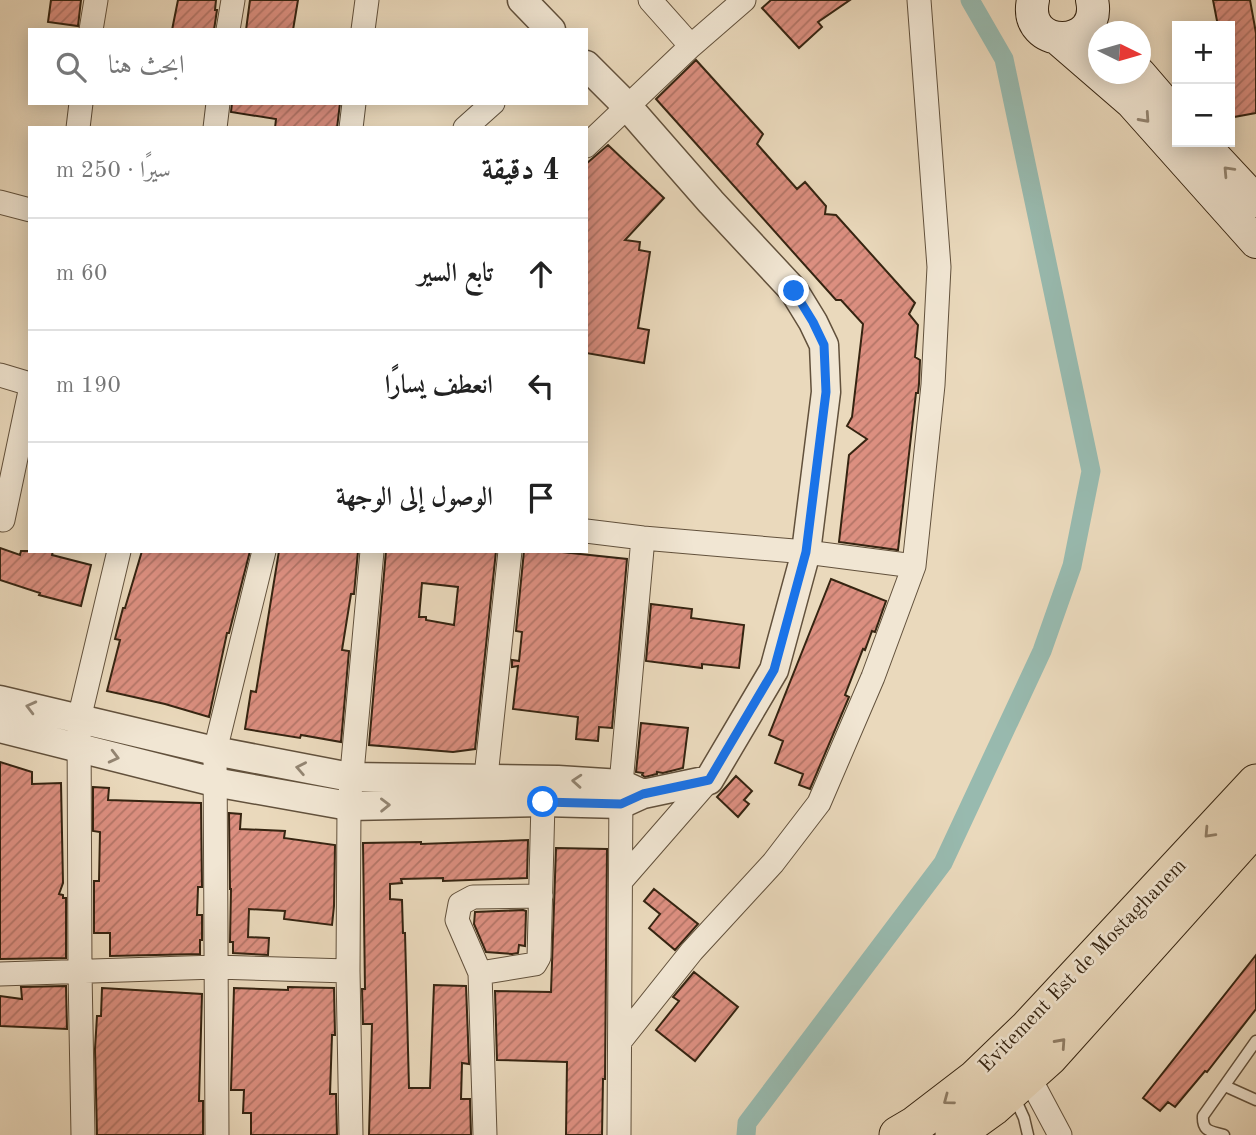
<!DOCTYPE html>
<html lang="ar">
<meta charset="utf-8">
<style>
:root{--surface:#fff;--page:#f6f6f6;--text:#222;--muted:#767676;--line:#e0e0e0}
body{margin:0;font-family:"Old Standard TT",Amiri,serif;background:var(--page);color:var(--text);direction:rtl}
.controls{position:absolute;right:21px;top:21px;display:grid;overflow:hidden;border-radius:0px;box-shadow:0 4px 18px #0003}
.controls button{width:63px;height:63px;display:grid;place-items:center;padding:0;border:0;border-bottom:2px solid var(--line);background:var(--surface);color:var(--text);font:35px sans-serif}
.compass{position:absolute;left:1088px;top:21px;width:63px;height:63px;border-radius:50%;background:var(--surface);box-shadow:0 4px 18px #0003;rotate:95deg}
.stop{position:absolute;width:21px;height:21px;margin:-16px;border:5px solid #1a73e8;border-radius:50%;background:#fff}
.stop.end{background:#1a73e8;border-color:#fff;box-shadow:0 2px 7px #0008}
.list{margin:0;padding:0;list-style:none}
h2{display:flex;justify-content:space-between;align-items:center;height:91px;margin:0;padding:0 28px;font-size:30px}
h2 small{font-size:23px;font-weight:400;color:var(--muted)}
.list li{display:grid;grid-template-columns:46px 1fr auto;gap:21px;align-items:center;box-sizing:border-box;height:112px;padding:0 28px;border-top:2px solid var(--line)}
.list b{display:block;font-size:26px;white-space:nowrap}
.list em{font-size:23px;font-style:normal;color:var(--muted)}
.icon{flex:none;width:38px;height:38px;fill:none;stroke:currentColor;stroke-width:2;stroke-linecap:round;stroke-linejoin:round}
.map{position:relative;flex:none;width:1256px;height:1135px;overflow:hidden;direction:ltr}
.search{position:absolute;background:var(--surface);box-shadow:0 4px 18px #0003;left:28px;top:28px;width:560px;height:77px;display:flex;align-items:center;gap:18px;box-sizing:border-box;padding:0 24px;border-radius:0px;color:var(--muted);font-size:26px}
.panel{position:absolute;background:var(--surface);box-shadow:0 4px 18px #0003;left:28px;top:126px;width:560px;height:427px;border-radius:0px;direction:rtl}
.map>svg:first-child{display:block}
</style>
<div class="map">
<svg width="1256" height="1135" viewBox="0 0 1256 1135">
<defs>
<pattern id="building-hatch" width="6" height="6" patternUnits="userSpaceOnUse" patternTransform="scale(1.75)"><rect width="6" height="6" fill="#dc8f80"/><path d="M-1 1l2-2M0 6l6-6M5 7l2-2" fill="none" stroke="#b37567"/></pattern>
</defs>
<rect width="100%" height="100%" fill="#ead9bc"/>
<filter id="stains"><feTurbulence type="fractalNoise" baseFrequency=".00286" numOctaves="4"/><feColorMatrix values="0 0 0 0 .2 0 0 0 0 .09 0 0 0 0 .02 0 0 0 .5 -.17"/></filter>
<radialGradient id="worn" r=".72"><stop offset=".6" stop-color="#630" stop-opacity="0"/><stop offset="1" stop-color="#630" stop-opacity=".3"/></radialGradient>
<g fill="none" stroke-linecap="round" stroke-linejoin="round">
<path stroke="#98baaf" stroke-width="19" d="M746,1135l1,-12 196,-260 99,-212 30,-85 19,-95 -87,-412 -34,-59"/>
</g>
<path fill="url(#building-hatch)" stroke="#352411" stroke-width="2" fill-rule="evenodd" d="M51,0h30l-3,26 -30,-4z
M178,0h38l-1,10h2l-3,20h-42z
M250,0h48l-5,30h-47z
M771,0h79l-32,22 4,5 -23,21 -37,-40z
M1213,0h37l6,33v80l-22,4 -4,-25v-66h-12z
M696,60l67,74 -6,10 40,45 8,-7 21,24 -1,8 11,1 79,88 -6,11 9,11 -3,32 5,3 -1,24 -1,9h-2l-18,157 -59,-8 10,-87 18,-16 -20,-13 5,-9 11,-93 -22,-24h-5l-180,-201z
M232,103h108l-3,25h-62l1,-9 -45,-7z
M608,145l56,53 -39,42 15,2 -1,8 11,2 -12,76 11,2 -5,33 -58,-10v-189z
M0,548l20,7 1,-4h32l-1,4 39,10 -10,41 -42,-11 1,-2 -40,-13z
M142,551h108l-21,82h-2l-18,84 -44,-13 -58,-13 13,-51 -5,-1 8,-31h2z
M279,551h79l-4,43h-3l-9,56 7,1 -8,91 -40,-7 -1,3 -55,-9 6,-38 5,1z
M386,551h110l-21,198 -22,3 -84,-7zM422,583l36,4 -4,38 -28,-5v-3h-7z
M524,551h28l75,8 -15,169 -13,-1 -1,14 -22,-2 2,-22 -65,-8 5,-43 -6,1v-7l7,1 3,-29 -6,-1z
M831,579l55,22 -11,31 -3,-1 -7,19 -2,-1 -18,46 4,2 -39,92 -11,-4 4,-11 -28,-11 8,-22 -14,-6z
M651,604l41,5 -1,9 53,7 -5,43 -37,-4v4l-56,-7z
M641,723l47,5 -5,40 -20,5 -6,-1v2l-12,3 -3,-2 1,-2 -7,-1z
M0,762l32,10v12l29,-1 2,100 -4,11 4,1v3h3v60l-66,1z
M736,776l16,15 -8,9 5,4 -11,13 -21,-20z
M93,787l16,1 -1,12 93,3 1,84h-4l-1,28h5v25h-2v14l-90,2v-23h-16v-52h5l1,-49 -7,-1z
M229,813l12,1 -1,15 45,2 -1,7 51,7 -1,61 -2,19 -48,-6 1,-8 -36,-2 -1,28 21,1 -1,17 -35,-2v-11h-3l1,-53h-1z
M528,840l-1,38 -84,3v-3l-42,1 1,4 -12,1v15l12,1 1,33h2l4,155h21l4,-103 32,1 3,78 -7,-1 -1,36h9l1,36h-102l3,-111h-9l-1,-35h3l-2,-146 58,-1v2z
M556,848l51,1 -2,230h-2l-1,56h-36l1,-73 -70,-2 -2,-69 56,1z
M654,889l44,35 -23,26 -26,-22 11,-14 -16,-13z
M523,910l3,1 -1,35 -6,-1 -1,8 -6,1 -26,-2 -12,-28 1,-12z
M1256,955v54l-49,63 -2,-1 -30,36 -7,-5 -8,9 -17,-13z
M694,972l44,35 -43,54 -39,-31 23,-29 -6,-4z
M66,986l1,43 -67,-3v-30l22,3 -1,-12z
M288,987l46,1 1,47h-3l-2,59h6l1,41h-86v-22h-8l1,-23h-13l3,-102 54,2z
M102,988l100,6 -3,107h4v34h-106l-2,-86 2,-33h4z"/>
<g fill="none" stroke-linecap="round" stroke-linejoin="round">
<g stroke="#62513c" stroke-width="13">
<path id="service" d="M1225,1086l31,14
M1014,1096l10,22 4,17
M1224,1135c-13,-4 -22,-3 -21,-19l53,-75"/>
</g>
<g stroke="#62513c" stroke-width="25">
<path id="minor" d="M650,0l41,46
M91,30l5,-30
M228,30l5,-30
M363,30l4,-30
M78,128l3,-25
M215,128l3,-25
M351,128l3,-25
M465,128l28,-25
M586,146l105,-100 53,-46
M0,202l30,8
M0,375l30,9
M3,520l27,-129
M586,531l57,7 163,14 108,14
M484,795l26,-244
M621,881l88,-101
M480,973l-23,-53 3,-16 13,-7 68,-1
M0,974l216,-7 132,4
M621,1040l71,-89 81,-88 46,-60 54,-126 41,-111 19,-181 6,-118 -20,-267
M1028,1075l32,60
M83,1135l-3,-163 -1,-253 40,-168
M217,1135l-2,-384 49,-200
M351,1135l-3,-164 1,-165 23,-255
M485,1135l-5,-162 55,-9 4,-7 4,-155
M619,1135l2,-351 22,-246"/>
</g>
<g stroke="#62513c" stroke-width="31">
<path id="tertiary" d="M522,0l29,30
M0,700l215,51 135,26 208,3 63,4 22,10
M0,728l214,54 135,24 194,-4 78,2 22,-10 66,-14 65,-110 32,-118 20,-160 -2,-47 -11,-23 -19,-31 -83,-89 -84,-96 -41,-41"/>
</g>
<g stroke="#352411" stroke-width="34">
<path id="secondary" d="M1033,0c-11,51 70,50 59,0
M1058,39l74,64 124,139
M1140,74l37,43
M1201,142l55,59"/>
</g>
<g stroke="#352411" stroke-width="39">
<path id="trunk" d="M898,1135l17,-10 60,-46 53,-51 228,-245
M954,1135l39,-28 56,-50 207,-231"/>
</g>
<use href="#service" stroke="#f1e6d3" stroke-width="10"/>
<use href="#minor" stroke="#f1e6d3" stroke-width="23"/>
<use href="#tertiary" stroke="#f1e6d3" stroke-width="28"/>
<use href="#secondary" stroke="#f1e6d3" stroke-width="32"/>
<use href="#trunk" stroke="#ead9bc" stroke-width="37"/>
</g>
<defs><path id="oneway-chevron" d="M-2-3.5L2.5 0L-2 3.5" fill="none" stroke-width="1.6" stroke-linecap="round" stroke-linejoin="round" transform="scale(1.75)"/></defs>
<g stroke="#938572">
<use href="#oneway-chevron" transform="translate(1145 118) rotate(48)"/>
<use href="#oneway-chevron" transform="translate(1228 171) rotate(-133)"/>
<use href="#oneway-chevron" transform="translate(31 707) rotate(-166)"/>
<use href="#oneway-chevron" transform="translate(114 757) rotate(14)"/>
<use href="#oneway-chevron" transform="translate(301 768) rotate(-169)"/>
<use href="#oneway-chevron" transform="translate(577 781) rotate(-176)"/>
<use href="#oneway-chevron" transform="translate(385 805) rotate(-1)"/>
</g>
<g stroke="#907e66">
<use href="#oneway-chevron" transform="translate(1209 833) rotate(133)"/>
<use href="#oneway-chevron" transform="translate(1061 1043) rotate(-48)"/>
<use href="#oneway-chevron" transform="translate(948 1100) rotate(143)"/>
</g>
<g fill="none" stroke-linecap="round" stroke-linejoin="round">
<path stroke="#1a73e8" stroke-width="9" d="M543,802l78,2 22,-10 66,-14 65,-110 32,-118 20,-160 -2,-47 -11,-23 -19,-31"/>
</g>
<g text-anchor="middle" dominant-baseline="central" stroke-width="5" stroke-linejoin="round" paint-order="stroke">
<g font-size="21" fill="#352411" stroke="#f1e6d3">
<text transform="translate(1083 966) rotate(-46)">Evitement Est de Mostaghanem</text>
</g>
</g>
<rect width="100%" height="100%" filter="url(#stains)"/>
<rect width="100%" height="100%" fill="url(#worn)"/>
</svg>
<div class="controls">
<button>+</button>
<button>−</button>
</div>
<svg class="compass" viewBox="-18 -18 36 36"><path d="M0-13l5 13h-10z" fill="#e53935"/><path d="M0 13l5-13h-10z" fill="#767676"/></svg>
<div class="stop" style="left:543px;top:802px"></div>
<div class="stop end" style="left:794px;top:291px"></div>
<div class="search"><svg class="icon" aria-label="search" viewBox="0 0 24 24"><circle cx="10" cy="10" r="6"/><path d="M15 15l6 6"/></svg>ابحث هنا</div>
<section class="panel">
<h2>4 دقيقة<small>سيرًا · 250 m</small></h2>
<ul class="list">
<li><svg class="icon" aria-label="ahead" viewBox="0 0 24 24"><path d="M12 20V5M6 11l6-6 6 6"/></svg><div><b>تابع السير</b></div><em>60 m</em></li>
<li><svg class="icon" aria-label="left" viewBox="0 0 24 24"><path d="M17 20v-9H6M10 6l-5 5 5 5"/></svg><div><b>انعطف يسارًا</b></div><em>190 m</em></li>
<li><svg class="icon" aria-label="arrive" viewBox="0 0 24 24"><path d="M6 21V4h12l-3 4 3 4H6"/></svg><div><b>الوصول إلى الوجهة</b></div></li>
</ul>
</section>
</div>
